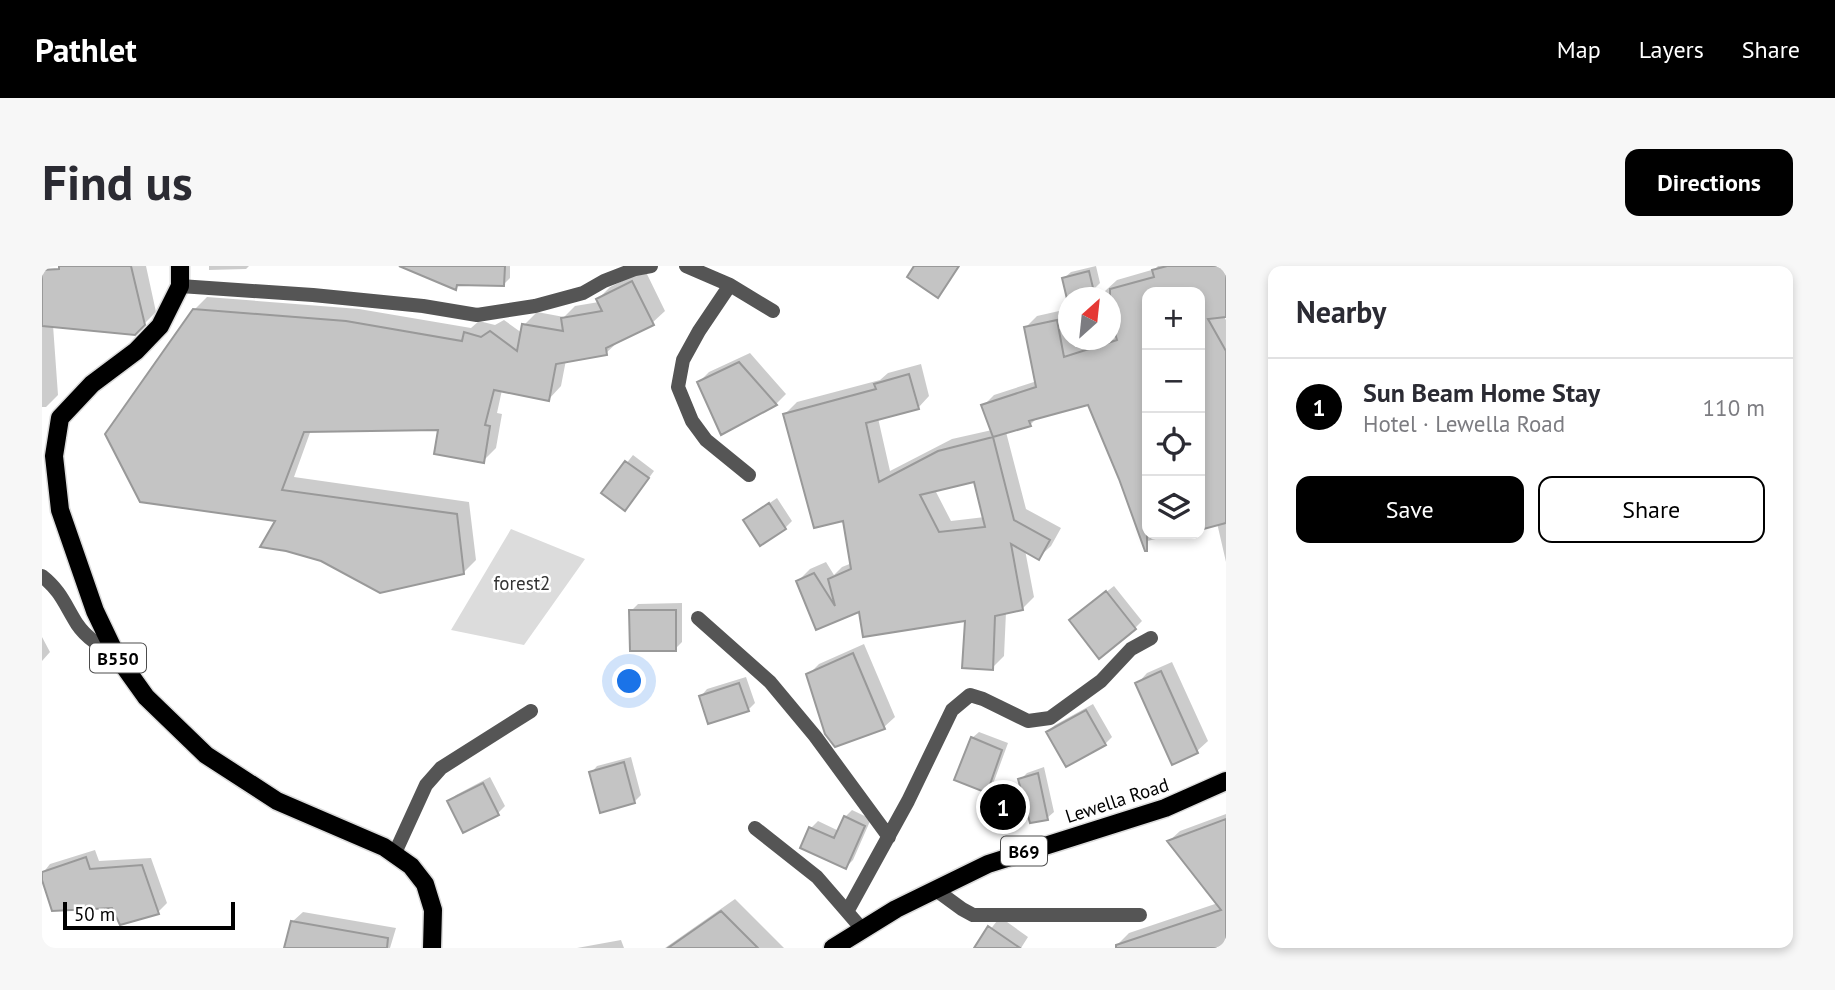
<!DOCTYPE html>
<meta charset="utf-8">
<style>
:root{--surface:#fff;--page:#f7f7f7;--text:#2b2b33;--muted:#7c7c81;--line:#e1e1e2;--accent:#000}
body{margin:0;font-family:"PT Sans",sans-serif;background:var(--page);color:var(--text)}
.controls{position:absolute;right:21px;top:21px;display:grid;overflow:hidden;border-radius:14px;box-shadow:0 4px 10px #0003}
.controls button{width:63px;height:63px;display:grid;place-items:center;padding:0;border:0;border-bottom:2px solid var(--line);background:var(--surface);color:var(--text);font:35px sans-serif}
.compass{position:absolute;left:1016px;top:21px;width:63px;height:63px;border-radius:50%;background:var(--surface);box-shadow:0 4px 10px #0003;rotate:27deg}
.scale{position:absolute;left:21px;bottom:18px;width:172px;box-sizing:border-box;padding-left:7px;border:4px solid #000;border-top:0;font-size:19px;line-height:24px;white-space:nowrap;color:#000;-webkit-text-stroke:5px #fff;paint-order:stroke}
.you{position:absolute;left:588px;top:416px;width:24px;height:24px;margin:-18px;border:5px solid #fff;border-radius:50%;background:#1a73e8;box-shadow:0 0 0 10px #1a73e833}
.badge{display:grid;place-items:center;width:46px;height:46px;border-radius:50%;background:var(--accent);color:#fff;font-size:23px;font-weight:700}
.pin{position:absolute;translate:-50% -50%;border:4px solid #fff;box-shadow:0 2px 7px #0006}
.list{margin:0;padding:0;list-style:none}
h2{display:flex;justify-content:space-between;align-items:center;height:91px;margin:0;padding:0 28px;font-size:30px}
h2 small{font-size:23px;font-weight:400;color:var(--muted)}
.list li{display:grid;grid-template-columns:46px 1fr auto;gap:21px;align-items:center;box-sizing:border-box;height:98px;padding:0 28px;border-top:2px solid var(--line)}
.list b{display:block;font-size:26px;white-space:nowrap}
.list p{margin:0;font-size:23px;white-space:nowrap;color:var(--muted)}
.list em{font-size:23px;font-style:normal;color:var(--muted)}
.actions{display:flex;gap:14px;padding:21px 28px}
.actions a{flex:1;padding:16px 0;border:2px solid var(--accent);border-radius:14px;text-align:center;font-size:24px;color:var(--accent)}
.actions .main{background:var(--accent);color:#fff}
.icon{flex:none;width:38px;height:38px;fill:none;stroke:currentColor;stroke-width:2;stroke-linecap:round;stroke-linejoin:round}
.map{position:relative;flex:none;width:1184px;height:682px;overflow:hidden;border-radius:14px}
header{display:flex;align-items:center;gap:42px;box-sizing:border-box;height:98px;padding:0 35px;background:var(--accent);color:#fff}
header strong{font-size:33px}
nav{display:flex;gap:38px;margin-inline-start:auto;font-size:24px}
.intro{display:flex;align-items:center;justify-content:space-between;box-sizing:border-box;height:168px;padding:0 42px}
h1{margin:0;font-size:49px}
.button{padding:18px 32px;border-radius:14px;background:var(--accent);color:#fff;font-size:24px;font-weight:700}
main{display:flex;gap:42px;padding:0 42px}
aside{flex:1;background:var(--surface);border-radius:14px;box-shadow:0 4px 10px #0003}
.map>svg:first-child{display:block}
</style>
<header>
<strong>Pathlet</strong>
<nav><a>Map</a><a>Layers</a><a>Share</a></nav>
</header>
<div class="intro"><h1>Find us</h1><a class="button">Directions</a></div>
<main>
<div class="map">
<svg width="1184" height="682" viewBox="0 0 1184 682">
<rect width="100%" height="100%" fill="#fff"/>
<path fill="#dcdcdc" d="M469,263l74,30 -61,86 -73,-15z"/>
<path fill="#0003" fill-rule="evenodd" d="M19,0h85l10,46 -21,21 -82,-8 5,70 -12,12h-4v-102z
M167,0h40l-3,3 -37,1z
M379,0h89v12l-7,7 -44,-2 -4,5z
M1054,0l4,17 -7,7 -29,-12 7,-6z
M1116,0h68v49h-3l3,5v242l-9,-39 -17,5v-236h-53v242h30l-34,8 -22,-63 -32,-76 -51,14 -8,8 -24,7 20,77 35,19 -10,18 -12,11 -14,-7 9,47 -12,12 -16,3 -2,44 -12,12 -26,-49 -106,-9 -43,17 -19,-46 12,-12 16,-7 8,13 8,-8 10,-4 -8,-45 -59,-104 12,-12 83,-22 8,-7 33,-9 8,32 -11,12 -40,10 12,53 62,-32 40,-9 -9,-24 11,-11 43,-14 -11,-54 11,-11 31,-7 1,31h5l1,7 24,-7h12v-4l6,-2 -6,-36h-4l-2,-7 12,-11 38,-11zM934,214l9,37 -34,4 -16,-31z
M603,4l20,41 -13,12 -33,18 -13,12 -40,7 -5,26 -12,13 -47,-9 -5,23 5,1 -6,34 -13,13 -43,-33 -129,2 -17,47 175,25 7,58 -13,13 -185,-53 -84,-210 13,-13 152,12 112,19 8,-7 16,4 9,-5 18,13 2,-8 13,-13 27,5 11,-11 24,-4 -1,-3 12,-12z
M708,87l36,41 -10,10 -55,29 -22,-51 10,-10z
M591,189l21,16 -23,31 -28,-9z
M735,232l15,23 -7,7 -40,-8z
M1072,320l28,35 -7,7 -57,-14z
M640,337v39l-7,7 -44,-38 7,-7z
M0,371l8,15 -8,9z
M822,378l31,73 -11,10 -48,18 -28,-70 11,-11z
M1130,396l36,79 -11,10 -24,12 -36,-79 10,-11z
M704,411l9,26 -7,7 -47,-14 6,-7z
M1051,438l19,33 -7,7 -57,-12 7,-7z
M937,466l29,11 -15,41 -6,7 -15,-53z
M589,491l10,38 -7,7 -43,-29 6,-7z
M1002,501l10,45 -7,6 -27,-38 7,-7z
M448,511l15,29 -7,7 -34,18 -15,-29 7,-7z
M810,544l19,9 -18,41 -7,7 -35,-39 7,-7 21,10 6,-14z
M1184,548v134h-109l-1,-2 13,-13 89,-30 -49,-62 11,-10z
M53,584l4,11 52,-3 16,45 -9,9 -37,11 -8,-17 -71,-32 8,-10z
M693,633l49,49h-119z
M261,646l93,16 -6,20h-104l6,-26z
M958,651l28,20 -7,11h-45z
M579,674l3,8h-47z"/>
<path fill="#c4c4c4" stroke="#999" stroke-width="2" fill-rule="evenodd" d="M17,0h72l14,59 -10,10 -93,-9v-56l17,-1z
M357,0h106l-1,20 -47,-1 -1,5z
M872,0h45l-21,32 -31,-21z
M1125,0h59v51l-18,2 18,32v172l-26,7v-238h-53v259h-2l-26,-72 -31,-74 -59,16 2,5 -38,11 -12,-32 55,-18 -12,-60 33,-7 7,37 53,-17 -7,-24v-27l44,-12 -2,-7z
M1047,5l5,21 -27,7 -5,-21z
M590,15l22,44 -48,23 1,7 -51,9 -7,37 -55,-11 -9,35 5,1 -6,37 -50,-9 4,-24 -134,2 -22,58 175,24 7,60 -84,19 -59,-32 -35,-10 -26,-4 15,-26 -135,-19 -35,-68 88,-125 153,12 116,20 2,-9 17,5 9,-6 27,20 5,-27 41,7 -2,-13 41,-7 -6,-12z
M697,96l38,43 -56,30 -24,-53z
M867,108l10,35 -53,14 13,59 59,-31 55,-14 21,83 36,20 -11,20 -28,-16 12,66 -28,6 -2,54 -31,-2 3,-47 -102,16 -4,-25 -43,18 -20,-49 18,-8 21,33 -7,-27 23,-10 -8,-48 -29,7 -31,-114 93,-25 -2,-5zM932,216l11,45 -46,5 -19,-37z
M583,195l24,17 -24,33 -24,-18z
M727,237l17,26 -26,17 -17,-26z
M1064,325l30,38 -37,30 -30,-39z
M587,344h47v41h-46z
M811,387l32,76 -50,18 -10,-13 -19,-60z
M1119,405l37,82 -26,12 -37,-82z
M697,417l10,28 -41,13 -9,-28z
M1044,444l20,35 -40,22 -20,-35z
M929,471l31,13 -15,43 -33,-13z
M582,496l11,41 -35,10 -11,-41z
M996,507l10,47 -18,3 -12,-44z
M441,517l16,32 -36,18 -16,-32z
M802,550l21,10 -19,43 -46,-21 9,-21 25,11z
M1184,553v129h-110v-3l105,-35 -54,-69z
M44,591l4,12 52,-4 17,49 -39,11 -8,-17 -60,3 -10,-31v-8z
M679,645l37,37h-90z
M249,655l97,17 -1,10h-103z
M946,660l32,22h-46z"/>
<g fill="none" stroke-linecap="round" stroke-linejoin="round">
<g stroke="#dbdbdb" stroke-width="21">
<path id="primary" d="M138,0v20l-20,40 -24,25 -44,33 -32,34 -6,38 6,54 35,101 21,44 30,42 60,58 71,46 107,46 27,19 14,18 8,26 -1,38
M791,682l63,-39 92,-45 177,-56 61,-27"/>
</g>
<path stroke="#555" stroke-width="14" d="M644,0l44,19 43,26
M688,19l-31,46 -16,29 -5,27 14,34 14,19 43,35
M138,20l133,9 110,11 54,9 58,-9 48,-13 21,-12 31,-12 16,-3
M0,310c19,15 23,29 35,48 10,15 25,23 39,31
M656,352l72,64 45,54 74,101
M713,562l62,49 45,52
M352,589l32,-70 15,-17 90,-57
M894,624l26,19 11,6h167
M806,644l60,-109 44,-91 18,-15 13,4 45,22 22,-3 51,-37 30,-32 20,-11"/>
<use href="#primary" stroke="#000" stroke-width="18"/>
</g>
<g text-anchor="middle" dominant-baseline="central" stroke-width="5" stroke-linejoin="round" paint-order="stroke">
<g fill="#fff" stroke="#4c4c4c" stroke-width="2">
<rect x="48" y="377.5" width="56" height="29" rx="5"/>
<rect x="959" y="570.5" width="46" height="29" rx="5"/>
</g>
<g font-size="18" font-weight="bold" fill="#000">
<text x="76" y="392">B550</text>
<text x="982" y="585">B69</text>
</g>
<g font-size="19" fill="#333" stroke="#fff">
<text x="480" y="317">forest2</text>
</g>
<g font-size="19" fill="#000" stroke="#fff">
<text transform="translate(1075 534) rotate(-18)">Lewella Road</text>
</g>
</g>
</svg>
<div class="controls">
<button>+</button>
<button>−</button>
<button><svg class="icon" aria-label="locate" viewBox="0 0 24 24"><circle cx="12" cy="12" r="6"/><path d="M12 2v4M12 18v4M2 12h4M18 12h4"/></svg></button>
<button><svg class="icon" aria-label="layers" viewBox="0 0 24 24"><path d="M12 4l9 5-9 5-9-5zM3 14l9 5 9-5"/></svg></button>
</div>
<svg class="compass" viewBox="-18 -18 36 36"><path d="M0-13l5 13h-10z" fill="#e53935"/><path d="M0 13l5-13h-10z" fill="#7c7c81"/></svg>
<div class="scale">50 m</div>
<div class="you"></div>
<div class="pin badge" style="left:961px;top:541px">1</div>
</div>
<aside>
<h2>Nearby<small></small></h2>
<ul class="list">
<li><span class="badge">1</span><div><b>Sun Beam Home Stay</b><p>Hotel · Lewella Road</p></div><em>110 m</em></li>
</ul>
<div class="actions"><a class="main">Save</a><a>Share</a></div>
</aside>
</main>
